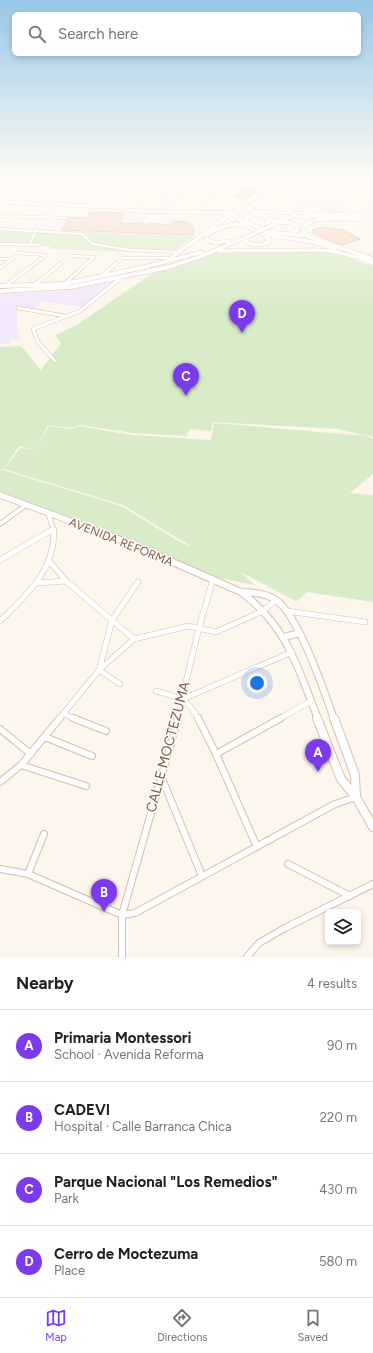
<!DOCTYPE html>
<meta charset="utf-8">
<style>
:root{--surface:#fff;--page:#f2f2f2;--text:#202124;--muted:#757577;--line:#e0e0e0;--accent:#7c3aed}
body{margin:0;font-family:Figtree,sans-serif;background:var(--page);color:var(--text)}
.controls{position:absolute;right:12px;bottom:12px;display:grid;overflow:hidden;border-radius:6px;box-shadow:0 2px 6px #0003}
.controls button{width:36px;height:36px;display:grid;place-items:center;padding:0;border:0;border-bottom:1px solid var(--line);background:var(--surface);color:var(--text);font:20px sans-serif}
.you{position:absolute;left:257px;top:683px;width:14px;height:14px;margin:-10px;border:3px solid #fff;border-radius:50%;background:#1a73e8;box-shadow:0 0 0 6px #1a73e833}
.badge{display:grid;place-items:center;width:26px;height:26px;border-radius:50%;background:var(--accent);color:#fff;font-size:13px;font-weight:700}
.pin{position:absolute;translate:-50% -33px;filter:drop-shadow(0 1px 2px #0008)}
.pin::after{content:'';position:absolute;top:21px;width:14px;height:12px;background:inherit;clip-path:polygon(0 0,100% 0,50% 100%)}
.list{margin:0;padding:0;list-style:none}
h2{display:flex;justify-content:space-between;align-items:center;height:52px;margin:0;padding:0 16px;font-size:17px}
h2 small{font-size:13px;font-weight:400;color:var(--muted)}
.list li{display:grid;grid-template-columns:26px 1fr auto;gap:12px;align-items:center;box-sizing:border-box;height:72px;padding:0 16px;border-top:1px solid var(--line)}
.list b{display:block;font-size:15px;white-space:nowrap}
.list p{margin:0;font-size:13px;white-space:nowrap;color:var(--muted)}
.list em{font-size:13px;font-style:normal;color:var(--muted)}
.icon{flex:none;width:22px;height:22px;fill:none;stroke:currentColor;stroke-width:2;stroke-linecap:round;stroke-linejoin:round}
.map{position:relative;flex:none;width:373px;height:957px;overflow:hidden}
.search{position:absolute;background:var(--surface);box-shadow:0 2px 6px #0003;left:12px;right:12px;top:12px;height:44px;display:flex;align-items:center;gap:10px;box-sizing:border-box;padding:0 14px;border-radius:6px;color:var(--muted);font-size:15px}
.sheet{height:340px;background:var(--surface)}
nav{display:flex;justify-content:space-around;align-items:center;box-sizing:border-box;height:56px;border-top:1px solid var(--line);background:var(--surface);font-size:11px;color:var(--muted)}
nav a{display:grid;justify-items:center;gap:2px}
nav .on{color:var(--accent)}
.map>svg:first-child{display:block}
</style>
<div class="map">
<svg width="373" height="957" viewBox="0 0 373 957">
<rect width="100%" height="100%" fill="#fdf6ec"/>
<path fill="#f3e8fa" d="M112,281l2,1 -32,25 -41,-6 -6,8 -18,-3v21l3,13h-9l-1,3 -10,1v-52l57,-2z"/>
<path fill="#d8ecc9" d="M0,229l195,7 -24,17 -122,-4 1,-3h-9v-2l-41,-1z
M301,251l38,3 34,12v171l-36,-8 -124,-7 -2,9 -21,-2 -4,7 -53,-3 -53,-8 -8,3 -24,-3 -12,25 -17,-4 -16,24 118,36 59,36 14,6 -71,-43 -119,-36 16,-21 16,2 13,-24 22,3 9,-3 51,9 80,5 3,-17 153,13 6,3v35l-23,19 23,2v107l-66,-10 -10,9 -5,-2 -52,-27 15,13 -36,-7 -81,-35 -138,-51v-145l21,-1 20,24 20,-27 -6,-8 20,-9 78,-53 65,-21z"/>
<path fill="#f3d5c3" stroke="#e6bba3" d="M245,189l11,3 -11,8 -11,-3z
M90,212l34,1 -3,11 23,-1 2,3 3,-3 23,2 1,-4 15,1 6,5 -1,8 -131,-5 7,-13 18,1z
M321,227l22,3 17,9 -19,6 -24,-10 -4,-2 -1,-3z"/>
<g fill="none" stroke-linecap="round" stroke-linejoin="round">
<g stroke="#d1beb0" stroke-width="3.5">
<path id="street-far4" d="M18,176l2,28
M39,176l5,29
M56,176l48,1 66,7
M59,176l8,30
M82,176l11,31 -1,1
M104,176l11,31
M127,180l13,29
M271,192l91,24 11,-11
M160,208l50,-32
M331,208l38,-32
M161,209l-2,-4 16,-29
M249,209l4,3 92,2
M194,210l51,-34
M289,213l44,-37
M0,216l67,2
M0,229l82,5 11,10 37,6 48,2
M0,244l39,1
M29,245l20,-40
M0,259h11
M0,268l19,-15 26,2
M29,268l17,-13
M55,268l15,-12 24,1
M82,268l12,-11
M111,268l11,-10h48"/>
</g>
<g stroke="#d1beb0" stroke-width="4">
<path id="street-far3" d="M0,268l2,-1
M101,276l11,-9
M64,284l19,-17
M34,285l23,-18
M5,286l25,-19
M18,308l47,8
M55,361l-17,-19 -5,-13 47,-18 42,-34"/>
</g>
<g stroke="#d1beb0" stroke-width="5.5">
<path id="street-far2" d="M48,513l6,18
M0,524l26,-19
M50,531l4,-2"/>
</g>
<g stroke="#d1beb0" stroke-width="6">
<path id="street-far1" d="M0,560l52,-30
M50,562l16,19 68,58
M37,583l29,-2
M287,611l78,11
M0,621c27,-27 55,-50 54,-91
M120,684l-21,-14 13,-50 26,-38
M156,691c21,6 32,7 42,28
M183,699l109,-47
M64,714l12,5
M59,719l40,-49 35,-31 54,-13 28,6 47,-21 13,-11
M177,719l22,-91 14,-49
M279,719l32,-18"/>
</g>
<g stroke="#d1beb0" stroke-width="8">
<path id="street" d="M73,718l33,13
M198,718l18,36 41,93
M0,729l31,25
M45,737l47,19
M216,754l65,-36
M21,765l65,21
M161,776l41,100
M0,782l21,-17 39,-47
M288,864l62,32
M0,869l28,5 94,41 13,-2 200,-109 21,-7
M28,874l16,-40
M122,957v-42l56,-197
M247,957l12,-14 26,-15 88,-44"/>
</g>
<g stroke="#d6c0b0" stroke-width="4.5">
<path id="secondary-far4" d="M211,176l54,15
M292,176l-46,35 -1,4 2,7 21,10 39,4 66,23
M0,190l2,10 -2,1
M0,202l115,5 21,4 97,2
M233,213c21,24 40,23 69,27 12,2 22,5 33,9
M247,222l1,-6 11,-2 10,5 -1,4
M277,223l10,-1 9,3 2,5 -6,3
M266,224l28,-8h79
M310,236l-6,-4 -1,-4c9,-14 42,-9 57,-9
M246,237l-1,3c7,7 14,5 23,3l1,-3 -4,-4
M229,241l-13,2 -9,-3 -1,-4c11,-9 24,-13 38,-11
M219,251l96,-1 16,1 34,8
M362,259l11,4
M165,262l119,-86
M141,268l61,-16
M166,268l33,-11 50,-21"/>
</g>
<g stroke="#d6c0b0" stroke-width="5">
<path id="secondary-far3" d="M0,286l64,-2 81,-17
M0,291l71,-4 98,-20"/>
</g>
<g stroke="#d6c0b0" stroke-width="7">
<path id="secondary-far2" d="M0,495l97,36"/>
</g>
<g stroke="#d6c0b0" stroke-width="8">
<path id="secondary-far1" d="M94,530l40,15 107,47c46,34 57,76 77,127
M241,592c12,0 25,1 35,8 23,16 48,91 58,119
M284,637l16,-4"/>
</g>
<g stroke="#d6c0b0" stroke-width="10">
<path id="secondary" d="M317,718l24,61 15,18 17,30
M334,718l21,57 1,22"/>
</g>
<use href="#street-far4" stroke="#fff" stroke-width="2.5"/>
<use href="#street-far3" stroke="#fff" stroke-width="3"/>
<use href="#street-far2" stroke="#fff" stroke-width="4"/>
<use href="#street-far1" stroke="#fff" stroke-width="5"/>
<use href="#street" stroke="#fff" stroke-width="6"/>
<use href="#secondary-far4" stroke="#fff" stroke-width="3.5"/>
<use href="#secondary-far3" stroke="#fff" stroke-width="4"/>
<use href="#secondary-far2" stroke="#fff" stroke-width="5.5"/>
<use href="#secondary-far1" stroke="#fff" stroke-width="6"/>
<use href="#secondary" stroke="#fff" stroke-width="8"/>
<g stroke="#d6c0b0" stroke-width="4.5" stroke-linecap="butt">
<path id="secondary-bridge" d="M249,236l26,-12"/>
</g>
<use href="#secondary-bridge" stroke="#fff" stroke-width="3.5"/>
</g>
<linearGradient id="sky" x2="0" y2="1"><stop stop-color="#97c7e8"/><stop offset="0.57" stop-color="#fefbf6"/><stop offset="1" stop-color="#fefbf6" stop-opacity="0"/></linearGradient>
<rect width="373" height="310" fill="url(#sky)"/>
<g text-anchor="middle" dominant-baseline="central" stroke-width="3" stroke-linejoin="round" paint-order="stroke">
<g font-size="12" fill="#7a5c4d" stroke="#fffaf3">
<text transform="translate(121 542) rotate(22)">AVENIDA REFORMA</text>
</g>
<g font-size="14" fill="#7a5c4d" stroke="#fffaf3">
<text transform="translate(168 747) rotate(-75)">CALLE MOCTEZUMA</text>
</g>
</g>
</svg>
<div class="controls">
<button><svg class="icon" aria-label="layers" viewBox="0 0 24 24"><path d="M12 4l9 5-9 5-9-5zM3 14l9 5 9-5"/></svg></button>
</div>
<div class="you"></div>
<div class="pin badge" style="left:318px;top:772px">A</div>
<div class="pin badge" style="left:104px;top:912px">B</div>
<div class="pin badge" style="left:186px;top:396px">C</div>
<div class="pin badge" style="left:242px;top:333px">D</div>
<div class="search"><svg class="icon" aria-label="search" viewBox="0 0 24 24"><circle cx="10" cy="10" r="6"/><path d="M15 15l6 6"/></svg>Search here</div>
</div>
<section class="sheet">
<h2>Nearby<small>4 results</small></h2>
<ul class="list">
<li><span class="badge">A</span><div><b>Primaria Montessori</b><p>School · Avenida Reforma</p></div><em>90 m</em></li>
<li><span class="badge">B</span><div><b>CADEVI</b><p>Hospital · Calle Barranca Chica</p></div><em>220 m</em></li>
<li><span class="badge">C</span><div><b>Parque Nacional &quot;Los Remedios&quot;</b><p>Park</p></div><em>430 m</em></li>
<li><span class="badge">D</span><div><b>Cerro de Moctezuma</b><p>Place</p></div><em>580 m</em></li>
</ul>
</section>
<nav>
<a class="on"><svg class="icon" aria-label="map" viewBox="0 0 24 24"><path d="M3 6l6-2 6 2 6-2v14l-6 2-6-2-6 2zM9 4v14M15 6v14"/></svg>Map</a>
<a><svg class="icon" aria-label="directions" viewBox="0 0 24 24"><path d="M12 3l9 9-9 9-9-9zM9 14v-3h6M13 9l2 2-2 2"/></svg>Directions</a>
<a><svg class="icon" aria-label="saved" viewBox="0 0 24 24"><path d="M7 4h10v16l-5-4-5 4z"/></svg>Saved</a>
</nav>
